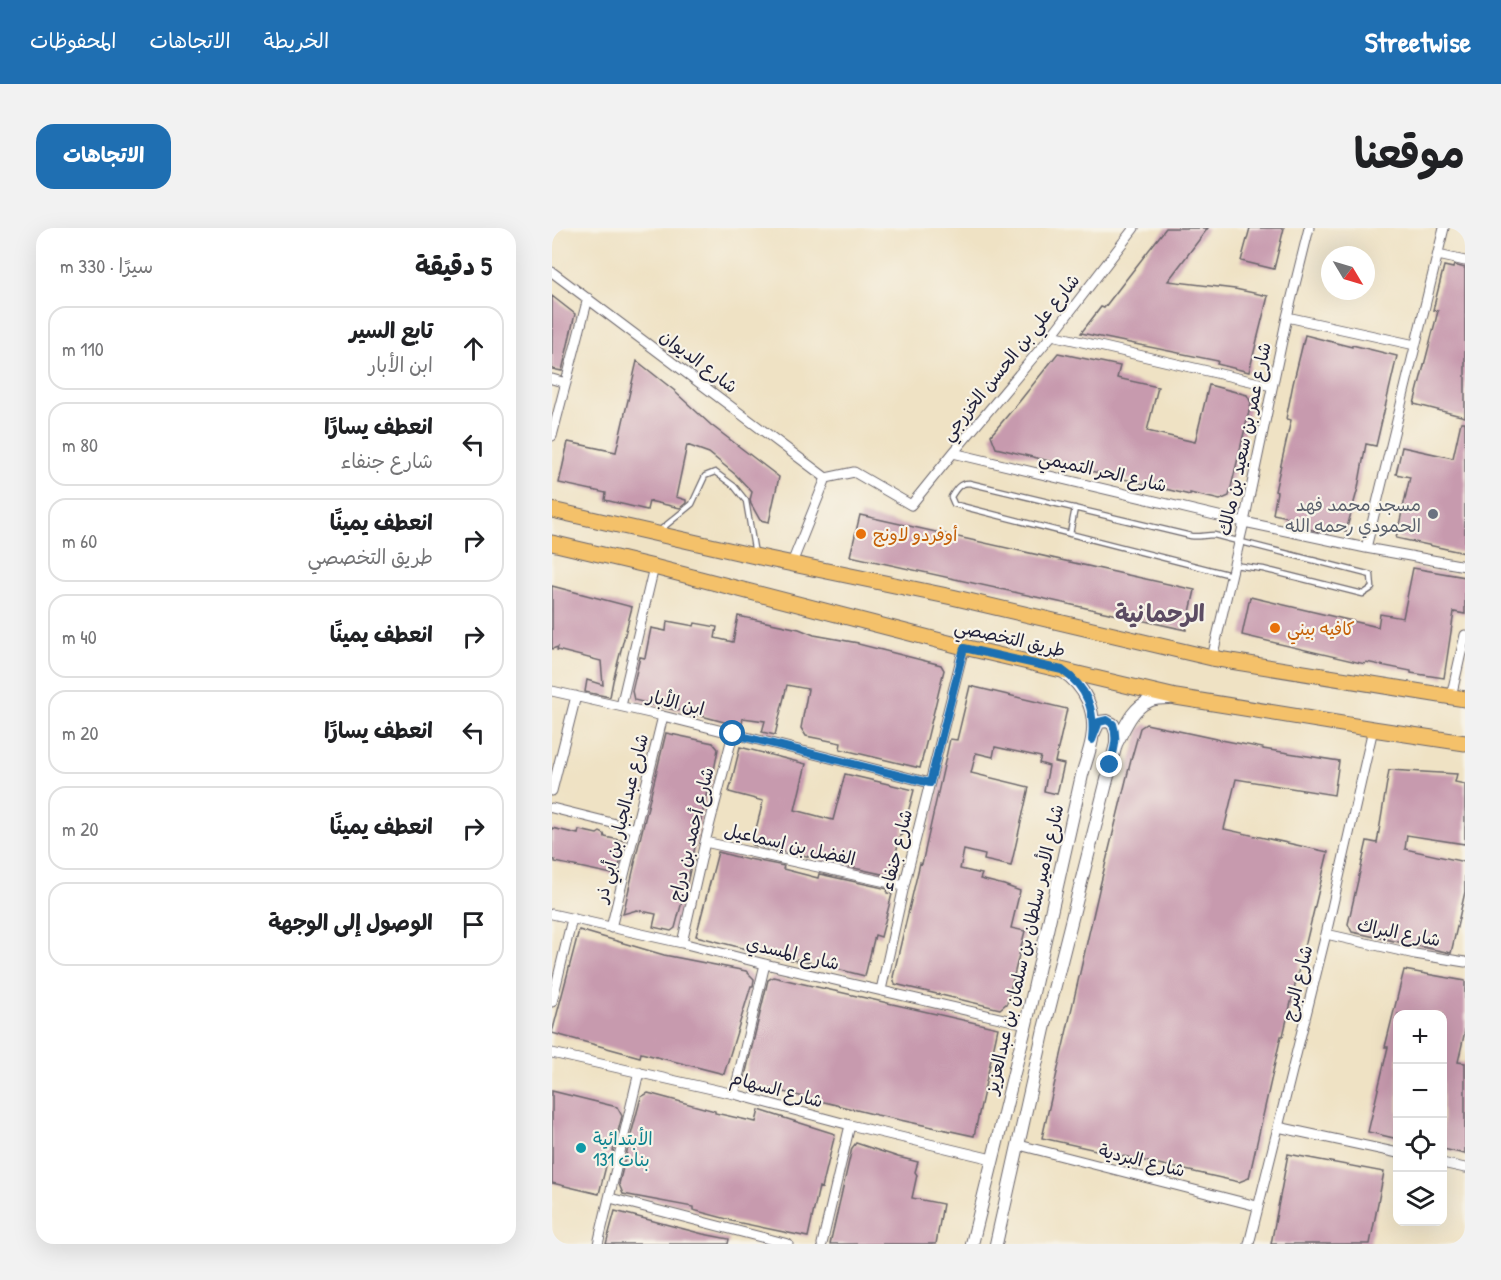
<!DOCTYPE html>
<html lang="ar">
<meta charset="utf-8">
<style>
:root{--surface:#fff;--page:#f2f2f2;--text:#202124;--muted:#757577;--line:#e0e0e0;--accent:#1f6fb2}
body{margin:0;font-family:"Patrick Hand","Playpen Sans Arabic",sans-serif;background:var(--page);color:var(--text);direction:rtl}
.controls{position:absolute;right:18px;bottom:18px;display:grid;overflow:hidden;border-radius:12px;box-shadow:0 6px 24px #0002}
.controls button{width:54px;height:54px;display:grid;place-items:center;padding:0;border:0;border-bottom:2px solid var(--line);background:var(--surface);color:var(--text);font:30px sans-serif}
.compass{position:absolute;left:769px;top:18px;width:54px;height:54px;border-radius:50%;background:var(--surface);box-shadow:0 6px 24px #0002;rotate:128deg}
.stop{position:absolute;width:18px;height:18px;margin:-14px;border:4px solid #1f6fb2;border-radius:50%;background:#fff}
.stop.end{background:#1f6fb2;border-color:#fff;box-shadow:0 2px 6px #0008}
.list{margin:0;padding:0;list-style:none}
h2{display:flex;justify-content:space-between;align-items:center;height:78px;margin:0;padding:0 24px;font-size:26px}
h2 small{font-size:20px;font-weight:400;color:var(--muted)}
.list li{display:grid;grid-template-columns:39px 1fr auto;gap:18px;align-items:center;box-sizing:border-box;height:84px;margin:0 12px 12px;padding:0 12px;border:2px solid var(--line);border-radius:18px}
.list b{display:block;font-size:22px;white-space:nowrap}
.list p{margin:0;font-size:20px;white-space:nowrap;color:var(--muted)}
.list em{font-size:20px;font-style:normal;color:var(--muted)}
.icon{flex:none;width:33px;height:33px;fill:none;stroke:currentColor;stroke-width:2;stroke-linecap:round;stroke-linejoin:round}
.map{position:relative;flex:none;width:913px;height:1016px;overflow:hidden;direction:ltr;border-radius:18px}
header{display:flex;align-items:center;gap:36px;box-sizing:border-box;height:84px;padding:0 30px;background:var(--accent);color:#fff}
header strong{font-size:28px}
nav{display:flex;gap:33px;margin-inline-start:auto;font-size:21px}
.intro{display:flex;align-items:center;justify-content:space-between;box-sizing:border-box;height:144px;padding:0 36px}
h1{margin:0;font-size:42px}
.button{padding:15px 27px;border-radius:18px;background:var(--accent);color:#fff;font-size:21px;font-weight:700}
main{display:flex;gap:36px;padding:0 36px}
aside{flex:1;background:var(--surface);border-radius:18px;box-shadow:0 6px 24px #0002}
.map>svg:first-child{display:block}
</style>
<header>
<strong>Streetwise</strong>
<nav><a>الخريطة</a><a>الاتجاهات</a><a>المحفوظات</a></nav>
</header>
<div class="intro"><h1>موقعنا</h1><a class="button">الاتجاهات</a></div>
<main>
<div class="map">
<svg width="913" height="1016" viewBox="0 0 913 1016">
<rect width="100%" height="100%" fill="#f7f3e8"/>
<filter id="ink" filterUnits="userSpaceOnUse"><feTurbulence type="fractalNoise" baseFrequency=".0167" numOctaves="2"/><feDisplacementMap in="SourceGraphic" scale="12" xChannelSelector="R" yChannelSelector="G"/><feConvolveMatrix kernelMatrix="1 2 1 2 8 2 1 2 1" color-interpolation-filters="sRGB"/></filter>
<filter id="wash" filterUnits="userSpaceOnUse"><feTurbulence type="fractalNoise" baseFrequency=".008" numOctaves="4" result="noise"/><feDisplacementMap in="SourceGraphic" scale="24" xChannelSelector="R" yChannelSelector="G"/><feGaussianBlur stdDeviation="1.35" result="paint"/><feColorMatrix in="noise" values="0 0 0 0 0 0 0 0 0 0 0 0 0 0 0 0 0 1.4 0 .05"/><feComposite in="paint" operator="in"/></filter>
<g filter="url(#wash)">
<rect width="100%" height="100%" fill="#efe2c4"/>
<g id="blocks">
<path fill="#c79aae" d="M614,0h42l-40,53 67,8 33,7 -19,76 -32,-8 1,-3 -137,-28 20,-26 3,1z
M698,0h34l-10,41 -33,-8z
M902,37l11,3v149l-51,-13 24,-93 -5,-1 11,-44 9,2z
M0,68l23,18 -13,57 -10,-2z
M753,107l47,12v-2l45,11 -21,90 -10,-2 -8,44 -12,43 -18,-4 -2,6 -39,-9 1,-7 -15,-3 4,-22 -2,-1 16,-71 -5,-1 7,-35z
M506,125l62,13 -3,12 41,9 -11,44 48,11 14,-57 38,10 4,8 -22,93 -9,4 -30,-7v2l-194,-47 -5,-13 28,-33z
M85,133l38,30v1l36,33 68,52 -10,45 -9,-2 -9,-16 -1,-4 2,-8 -16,-17 -27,-22 -22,-8 -11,52 10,3v3l-6,5 -31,-7 -2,9 -42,-10 1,-7 -47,-10 9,-41 48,10z
M909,194h4v131l-69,-15 14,-61 -14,-3 6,-27 51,11z
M308,287l335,75 -9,40 -336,-74z
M861,340l52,9v37l-11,-2 -10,66 -33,-5v-2l-45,-9 -1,2 -123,-29 8,-38 128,30 2,-13 23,4z
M0,358l80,21 -19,74 -3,16 -25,-5 2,-12 16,5 -2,-24 -44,-11 1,-3 -6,2z
M186,388l61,13 15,6 44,8v1l83,21 3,5 -24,98 -80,-19 1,-6 -35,-7 -5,-8 7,-39 -21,-4 -12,50 -13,-3 3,-11 -22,-3 -1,6 -14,-3v2l-53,-14v1l-41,-10 -2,-9 8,-34 5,1 6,-30 15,3 1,-10 27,5 1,-3 22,4 -2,11 18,4z
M418,458l97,23 -12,53 9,2 -7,30 -13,-3 5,-25 -10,-3 2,-6 -46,-10 -2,10 -17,-4 -5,20 58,14 -18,79 -27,-6 1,-5 -21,-5 -4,19 22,5 -2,5 24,6 16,6 -9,37 14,3 -18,72 -7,6 -105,-25 -2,-7 27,-114 2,1 28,-125 7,1z
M594,496l70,15 47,9v1l76,12 -5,34 -98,-16 -12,50 104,23 -22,91h-1l-22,93h-2l-32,142 -10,4 -197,-44 57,-248 32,-130 9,-32z
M114,505l47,10 5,6 -7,38h-3l-20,92 -13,49 -4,3 -18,-4 3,-13 -19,-4 -14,4 12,-51 -1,1z
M188,519l66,17 -11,46 38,10 12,-46 69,16 -12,45h-2l-9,41 -69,-15v-1l-35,-9v2l-35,-8 11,-44 -34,-9z
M837,542l68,4 -2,8 10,2v60l-58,-9 -2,14 60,13v30l-14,61 -99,-21 -4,-8 19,-83 10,2z
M0,600l26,6 1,-4 18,4 3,-2 4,2 1,3 20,4 -7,30 -6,3 -57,-12v-2l-3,-1z
M166,624l30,8 1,-1 35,7 -1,3 35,9 1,-4 69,15 -1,4 5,1 -11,43 -6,-2 -10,41 -68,-17v2l-36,-8 -65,-17z
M27,702l85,25 82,16 8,8 -1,7h-2l-27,88 -83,-21 -1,4 -88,-24z
M852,742l61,11v50l-7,31 7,1v91l-22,-5v-135h-45v125l-30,-7 20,-85h-3z
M221,749l225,51 -24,108 -97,-21 -130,-32 -2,-7 23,-96z
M0,863l65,16 5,9 -12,47 -2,-5 -9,36 -47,-11z
M96,865l67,18v2l41,9 3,-12 76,24 -13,54 -3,-1 -11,50 -77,-16v-1l-38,-10v-3l-70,-13 -4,-10 12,-49 10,-38z
M304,915l42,14 20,5 -3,10 2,3 -5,23 31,6 -7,40h-106l22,-96z
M736,926l96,18 -14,72h-99z
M63,983l88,23 26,5 -1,5h-122z"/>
</g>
</g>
<g filter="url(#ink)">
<use href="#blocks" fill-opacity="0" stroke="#6a656b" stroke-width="1.5"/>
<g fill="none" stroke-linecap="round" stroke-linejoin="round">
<g stroke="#6a656b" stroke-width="7">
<path id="service" d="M107,303l33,-27 13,-28 10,-4 19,14 12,15 9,53
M518,306l5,-26
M679,347l-270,-69 -7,-2 -3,-7c5,-8 8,-14 18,-14l222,53c9,1 14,-1 23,-1l157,40 1,13 -9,6 -100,-25 -29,-4"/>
</g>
<g stroke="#6a656b" stroke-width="11">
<path id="minor" d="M886,27l27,6
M0,44l274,206
M735,89l128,28
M500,107l220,51
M0,151l14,4
M0,208l36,-138
M401,225l291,69 122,26 99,18
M274,250l28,-6 57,33 42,-52 99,-118 82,-107
M814,320l78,-320
M240,335l34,-85
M660,430l32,-136 43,-205 22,-89
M0,463l111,25 267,67
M899,469l14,-62
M69,478l33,-139
M0,563l24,-95
M0,580l84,21
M153,614l199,44
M0,686l130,29 83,21 261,60
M59,700l52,-212
M774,706l89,20 50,8
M130,715l23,-101 28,-108
M329,762l23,-104 60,-239
M0,774l20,-83
M0,825l182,41 116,31 142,34
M182,866l31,-130
M726,899l120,26
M467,917l238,61
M890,935l23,5
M58,970l178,46
M46,1016l41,-172
M270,1016l28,-119
M697,1016l77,-310 47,-205"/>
</g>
<g stroke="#6a656b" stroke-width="14">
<path id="tertiary" d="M541,507l6,-13 8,-1 6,3 3,9v10
M420,1016l54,-220 56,-249c3,-11 8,-24 10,-36 5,-28 -7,-53 -30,-68
M444,1016l48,-215 72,-285c9,-16 15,-35 33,-43 6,-3 14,-3 20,-3"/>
</g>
<g stroke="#6a656b" stroke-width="17">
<path id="primary" d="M0,282l203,46 197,41 260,61 253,41
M0,315l102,24 310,80 212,50 197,32 92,14"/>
</g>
<use href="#service" stroke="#fff" stroke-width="4.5"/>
<use href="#minor" stroke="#fff" stroke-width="9"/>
<use href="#tertiary" stroke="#fff" stroke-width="12"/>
<use href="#primary" stroke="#f4c16a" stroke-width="15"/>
</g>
</g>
<g fill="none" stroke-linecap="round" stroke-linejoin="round" filter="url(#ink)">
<path stroke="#1f6fb2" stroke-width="8" d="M181,506l197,49 34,-135 98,22c26,18 33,40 30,70l7,-18 8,-2 6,4c5,15 1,26 -3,41"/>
</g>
<circle fill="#6b7280" stroke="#f7f3e8" stroke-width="2" cx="881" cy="286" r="6"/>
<g fill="#e8710a" stroke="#f7f3e8" stroke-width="2">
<circle cx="309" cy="306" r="6"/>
<circle cx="723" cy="400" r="6"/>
</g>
<circle fill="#0f9aa8" stroke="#f7f3e8" stroke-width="2" cx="29" cy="920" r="6"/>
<g text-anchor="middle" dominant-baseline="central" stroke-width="4.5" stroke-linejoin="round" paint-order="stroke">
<g font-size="18" fill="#22223b" stroke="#f7f3e8">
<text transform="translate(458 129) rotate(-51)">شارع علي بن الحسن الخزرجي</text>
<text transform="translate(147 133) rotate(37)">شارع الديوان</text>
<text transform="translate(692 211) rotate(-78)">شارع عمر بن سعيد بن مالك</text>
<text transform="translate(551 243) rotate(13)">شارع الحر التميمي</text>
<text transform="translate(458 410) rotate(13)">طريق التخصصي</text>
<text transform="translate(124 474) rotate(14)">ابن الأبار</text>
<text transform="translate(69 590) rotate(-76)">شارع عبدالجبار بن أبي ذر</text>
<text transform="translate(139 606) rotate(-76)">شارع أحمد بن دراج</text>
<text transform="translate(238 616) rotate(13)">الفضل بن إسماعيل</text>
<text transform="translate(344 622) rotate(-76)">شارع جنفاء</text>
<text transform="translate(847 704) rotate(11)">شارع البراك</text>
<text transform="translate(472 721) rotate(-77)">شارع الأمير سلطان بن سلمان بن عبدالعزيز</text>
<text transform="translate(241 725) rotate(13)">شارع المسدي</text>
<text transform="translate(745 755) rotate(-76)">شارع البرج</text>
<text transform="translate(225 861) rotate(15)">شارع السهام</text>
<text transform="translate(590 932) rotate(14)">شارع البردية</text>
</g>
<g font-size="18" fill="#5b616d" stroke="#f7f3e8" text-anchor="end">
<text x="869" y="276">مسجد محمد فهد<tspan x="869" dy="21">الحمودي رحمه الله</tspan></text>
</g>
<g font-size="18" fill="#c56008" stroke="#f7f3e8" text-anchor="start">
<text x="321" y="306">أوفردو لاونج</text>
<text x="735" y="400">كافيه بيني</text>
</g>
<g font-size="18" fill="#0d838f" stroke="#f7f3e8" text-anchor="start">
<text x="41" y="910">الأبتدائية<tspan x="41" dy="21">131 بنات</tspan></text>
</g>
<g font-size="24" font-weight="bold" fill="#5c4c63" stroke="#f7f3e8">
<text x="608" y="385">الرحمانية</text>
</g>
</g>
</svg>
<div class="controls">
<button>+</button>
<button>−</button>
<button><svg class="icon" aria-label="locate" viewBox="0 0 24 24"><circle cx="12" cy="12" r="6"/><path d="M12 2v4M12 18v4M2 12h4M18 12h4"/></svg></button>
<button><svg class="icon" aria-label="layers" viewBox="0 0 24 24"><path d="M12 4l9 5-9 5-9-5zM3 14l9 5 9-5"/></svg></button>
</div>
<svg class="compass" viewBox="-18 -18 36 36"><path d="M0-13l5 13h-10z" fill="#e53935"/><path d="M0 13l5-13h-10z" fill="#757577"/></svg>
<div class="stop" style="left:181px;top:506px"></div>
<div class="stop end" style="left:558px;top:537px"></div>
</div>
<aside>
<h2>5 دقيقة<small>سيرًا · 330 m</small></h2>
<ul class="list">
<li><svg class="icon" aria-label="ahead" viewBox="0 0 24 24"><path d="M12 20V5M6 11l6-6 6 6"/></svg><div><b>تابع السير</b><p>ابن الأبار</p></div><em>110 m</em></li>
<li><svg class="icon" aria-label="left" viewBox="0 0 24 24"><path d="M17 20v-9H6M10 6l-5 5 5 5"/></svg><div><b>انعطف يسارًا</b><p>شارع جنفاء</p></div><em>80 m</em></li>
<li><svg class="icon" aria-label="right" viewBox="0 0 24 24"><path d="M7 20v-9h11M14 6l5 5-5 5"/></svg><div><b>انعطف يمينًا</b><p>طريق التخصصي</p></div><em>60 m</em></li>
<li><svg class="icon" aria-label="right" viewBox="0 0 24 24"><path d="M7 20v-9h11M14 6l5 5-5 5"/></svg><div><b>انعطف يمينًا</b></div><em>40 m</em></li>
<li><svg class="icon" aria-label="left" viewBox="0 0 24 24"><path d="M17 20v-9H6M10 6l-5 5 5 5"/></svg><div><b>انعطف يسارًا</b></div><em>20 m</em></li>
<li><svg class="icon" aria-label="right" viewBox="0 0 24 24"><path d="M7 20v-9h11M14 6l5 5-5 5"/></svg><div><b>انعطف يمينًا</b></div><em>20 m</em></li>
<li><svg class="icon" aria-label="arrive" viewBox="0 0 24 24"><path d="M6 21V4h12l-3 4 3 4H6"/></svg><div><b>الوصول إلى الوجهة</b></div></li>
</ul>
</aside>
</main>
